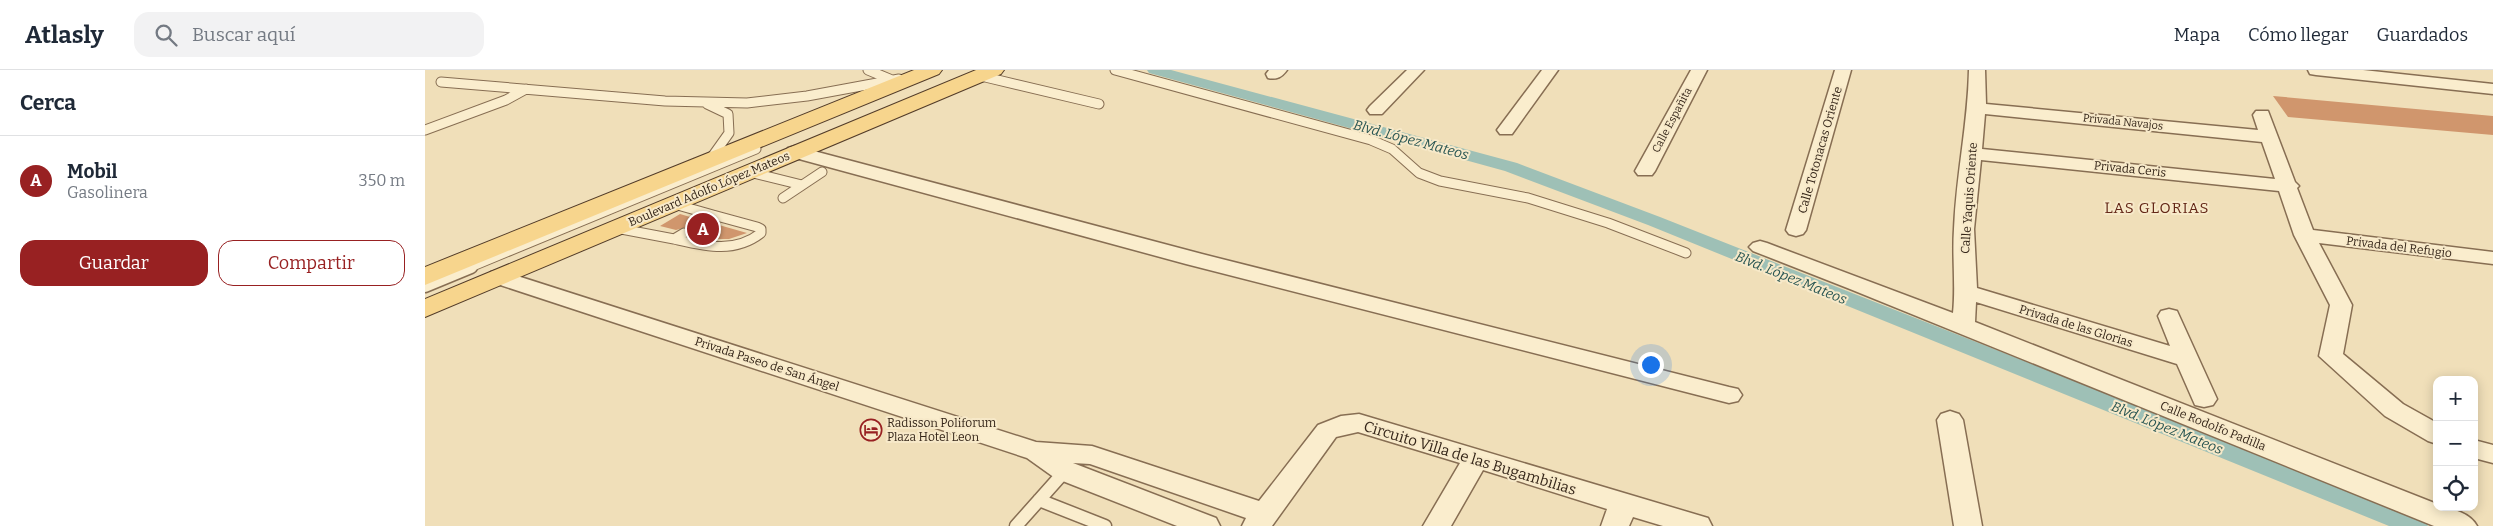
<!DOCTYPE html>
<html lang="es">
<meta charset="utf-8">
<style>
:root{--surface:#fff;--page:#f2f2f3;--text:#1f2937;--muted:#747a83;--line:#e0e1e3;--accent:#982122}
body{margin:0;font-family:Bitter,serif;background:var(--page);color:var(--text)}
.controls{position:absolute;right:15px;bottom:15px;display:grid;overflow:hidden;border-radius:10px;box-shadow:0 2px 12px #0003}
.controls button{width:45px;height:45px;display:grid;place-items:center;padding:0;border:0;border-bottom:1px solid var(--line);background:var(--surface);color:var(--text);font:25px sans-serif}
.you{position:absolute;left:1225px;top:294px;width:18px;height:18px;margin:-12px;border:4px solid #fff;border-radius:50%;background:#1a73e8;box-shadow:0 0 0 8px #1a73e833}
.badge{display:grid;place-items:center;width:32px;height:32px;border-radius:50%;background:var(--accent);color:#fff;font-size:16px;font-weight:700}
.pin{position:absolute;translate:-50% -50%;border:2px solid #fff;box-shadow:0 1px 5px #0006}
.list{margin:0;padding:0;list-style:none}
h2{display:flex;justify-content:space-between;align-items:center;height:65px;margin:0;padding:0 20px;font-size:21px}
h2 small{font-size:16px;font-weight:400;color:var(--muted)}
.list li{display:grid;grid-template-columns:32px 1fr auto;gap:15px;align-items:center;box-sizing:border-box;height:90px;padding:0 20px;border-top:1px solid var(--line)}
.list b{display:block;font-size:19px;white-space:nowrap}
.list p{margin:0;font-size:16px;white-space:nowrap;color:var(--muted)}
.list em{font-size:16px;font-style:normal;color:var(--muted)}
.actions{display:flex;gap:10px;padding:15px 20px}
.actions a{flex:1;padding:11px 0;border:1px solid var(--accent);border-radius:15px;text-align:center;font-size:18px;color:var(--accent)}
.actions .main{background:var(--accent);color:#fff}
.icon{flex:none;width:28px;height:28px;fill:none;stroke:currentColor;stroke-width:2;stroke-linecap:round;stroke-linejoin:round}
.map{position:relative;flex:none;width:2068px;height:456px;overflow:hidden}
header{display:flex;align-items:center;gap:30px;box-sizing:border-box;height:70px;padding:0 25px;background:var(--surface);border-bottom:1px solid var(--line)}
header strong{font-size:24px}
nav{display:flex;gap:28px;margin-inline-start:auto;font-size:18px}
.search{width:350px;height:45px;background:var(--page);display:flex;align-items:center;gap:12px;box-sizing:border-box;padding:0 18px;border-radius:15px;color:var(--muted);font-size:19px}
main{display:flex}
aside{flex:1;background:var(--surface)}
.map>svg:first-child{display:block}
</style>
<header>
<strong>Atlasly</strong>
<div class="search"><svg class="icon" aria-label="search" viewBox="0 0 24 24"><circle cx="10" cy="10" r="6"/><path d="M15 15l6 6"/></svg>Buscar aquí</div>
<nav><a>Mapa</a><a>Cómo llegar</a><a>Guardados</a></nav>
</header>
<main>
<aside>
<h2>Cerca<small></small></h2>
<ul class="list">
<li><span class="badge">A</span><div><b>Mobil</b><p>Gasolinera</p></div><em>350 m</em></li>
</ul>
<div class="actions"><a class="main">Guardar</a><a>Compartir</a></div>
</aside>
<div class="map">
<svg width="2068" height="456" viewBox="0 0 2068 456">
<rect width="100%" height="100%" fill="#f0dfb9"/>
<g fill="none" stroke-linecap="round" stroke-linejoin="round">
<path fill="#9ec0b6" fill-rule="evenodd" d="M722,0h24l346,93 143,54 764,302 4,7h-39l-741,-301 -143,-54 -356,-98z"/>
</g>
<path fill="#d0966d" d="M1848,26l220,20v19l-205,-18z
M255,144l17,5 3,8 12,-4 35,10 -18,6h-20l-19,-5 -3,-7 -11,3 -16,-4z"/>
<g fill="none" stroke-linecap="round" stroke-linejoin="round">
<g stroke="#876e53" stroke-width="11">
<path id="service-far1" d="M443,0l24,10
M690,0l256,70 21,9 27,24 21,8 88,17 80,25 78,30
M556,6l118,28
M16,12l224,19 82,2 60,-7 92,-17
M282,34l21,10 1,19 -20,28
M0,60l81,-30 20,-11
M324,102l53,13
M358,128l39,-26
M249,134l39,11 -10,6
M191,158l58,11 10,-6
M249,169c31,7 60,15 87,-6v-4l-4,-2 -44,-12
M43,198l288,-119"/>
</g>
<g stroke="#876e53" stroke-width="15">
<path id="service" d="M0,216l46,-19
M614,430l66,26
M591,456l49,-55"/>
</g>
<g stroke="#876e53" stroke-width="3">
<path id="minor" d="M844,0h18c-5,7 -10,10 -19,8l-2,-4z
M982,0h17l-42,44h-12l-3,-4 3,-4z
M1117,0h16l-46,64h-12l-3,-4z
M1266,0h16l-52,101 -3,4h-14l-3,-4z
M1410,0h16l-45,160 -3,4 -7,2 -7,-2 -3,-4z
M1544,0h16l1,34 272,26 -5,-15 3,-4h12l27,71 4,4 -2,2 16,42 180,22v12l-174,-21 33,62 -9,49 60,50 34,19v21l-9,-3 -43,-25 -66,-60 11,-51 -36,-70 -15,-44 -298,-31 -7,69 3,59 193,58 -12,-30 3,-5 8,-2 8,2 40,88 -4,6 -9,2 -9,-2 -18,-41 -201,-62 -1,20 462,182v3c14,0 34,7 40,19h-43l-584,-237 -97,-38 -4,-4 4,-4 7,-2 7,2 186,70c3,-28 -1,-55 1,-84 2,-54 14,-105 15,-159zM1560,44l277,28 13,37 -293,-30z
M1883,0h55l130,14v10l-177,-19 -6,-1z
M370,76l407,108 527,133 9,2 4,6 -4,6 -9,2 -543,-139 -398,-108 -2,-4 2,-4z
M74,200l537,172 56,4 167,55 59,-76 23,-9 18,-2 349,104 4,8h-49l-30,-9 -4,9h-28l6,-17 -124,-39 -32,56h-28l37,-63 -102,-31 -22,5 -64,89h-30l4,-8 -156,-54 -17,-1 143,55 4,8h-43l-122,-48 -28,-20 -536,-176 -3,-5 3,-5z
M1525,341l9,3 4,6 19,106h-28l-17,-106 4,-6z
M2049,370l19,5v18l-19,-5z"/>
</g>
<g stroke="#533c29" stroke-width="2">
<path id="primary" d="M489,0h28l-3,4 -514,211v-18z
M551,0h28l-3,4 -576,243v-18z"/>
</g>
<use href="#service-far1" stroke="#faedcd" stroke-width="9"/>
<use href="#service" stroke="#faedcd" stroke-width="12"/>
<use href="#minor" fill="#faedcd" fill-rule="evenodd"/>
<use href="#primary" fill="#f7d58d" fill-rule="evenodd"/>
</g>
<defs>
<g id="hotel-ring" transform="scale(1.125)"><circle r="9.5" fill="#f7e9c9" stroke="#982122" stroke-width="1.5"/><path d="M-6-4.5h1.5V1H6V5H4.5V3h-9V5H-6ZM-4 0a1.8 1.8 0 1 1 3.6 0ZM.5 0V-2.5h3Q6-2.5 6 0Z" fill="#982122"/></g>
</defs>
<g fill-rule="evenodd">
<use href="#hotel-ring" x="446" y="360"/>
</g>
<g text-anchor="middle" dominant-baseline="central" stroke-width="4" stroke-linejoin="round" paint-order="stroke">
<g font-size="11" fill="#352619" stroke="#f7e9c9">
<text transform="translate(1247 50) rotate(-62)">Calle Españita</text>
<text transform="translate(1698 52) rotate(6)">Privada Navajos</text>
</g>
<g font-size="12" fill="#352619" stroke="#f7e9c9">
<text transform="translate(1395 80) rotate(-74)">Calle Totonacas Oriente</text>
<text transform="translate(1705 99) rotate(6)">Privada Ceris</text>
<text transform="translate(284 119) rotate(-23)">Boulevard Adolfo López Mateos</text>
<text transform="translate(1544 128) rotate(-86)">Calle Yaquis Oriente</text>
<text transform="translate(1974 177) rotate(7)">Privada del Refugio</text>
<text transform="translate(1651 256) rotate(17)">Privada de las Glorias</text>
<text transform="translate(342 294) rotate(18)">Privada Paseo de San Ángel</text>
<text transform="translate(1788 356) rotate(22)">Calle Rodolfo Padilla</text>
</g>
<g font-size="12" fill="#352619" stroke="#f7e9c9" text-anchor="start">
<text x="462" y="353">Radisson Poliforum<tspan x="462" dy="14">Plaza Hotel Leon</tspan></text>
</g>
<g font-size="14" font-style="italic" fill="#285552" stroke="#f7e9c9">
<text transform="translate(986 70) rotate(15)">Blvd. López Mateos</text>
<text transform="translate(1366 208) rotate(22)">Blvd. López Mateos</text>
<text transform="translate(1742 358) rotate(22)">Blvd. López Mateos</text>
</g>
<g font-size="15" letter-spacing="1" fill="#632717" stroke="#f7e9c9">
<text x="1732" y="138">LAS GLORIAS</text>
</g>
<g font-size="15" fill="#352619" stroke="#f7e9c9">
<text transform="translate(1045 388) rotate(17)">Circuito Villa de las Bugambilias</text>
</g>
</g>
</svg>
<div class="controls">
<button>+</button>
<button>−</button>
<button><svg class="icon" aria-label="locate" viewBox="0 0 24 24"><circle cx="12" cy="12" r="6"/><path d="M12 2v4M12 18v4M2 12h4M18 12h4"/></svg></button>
</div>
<div class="you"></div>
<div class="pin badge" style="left:278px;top:159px">A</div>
</div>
</main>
